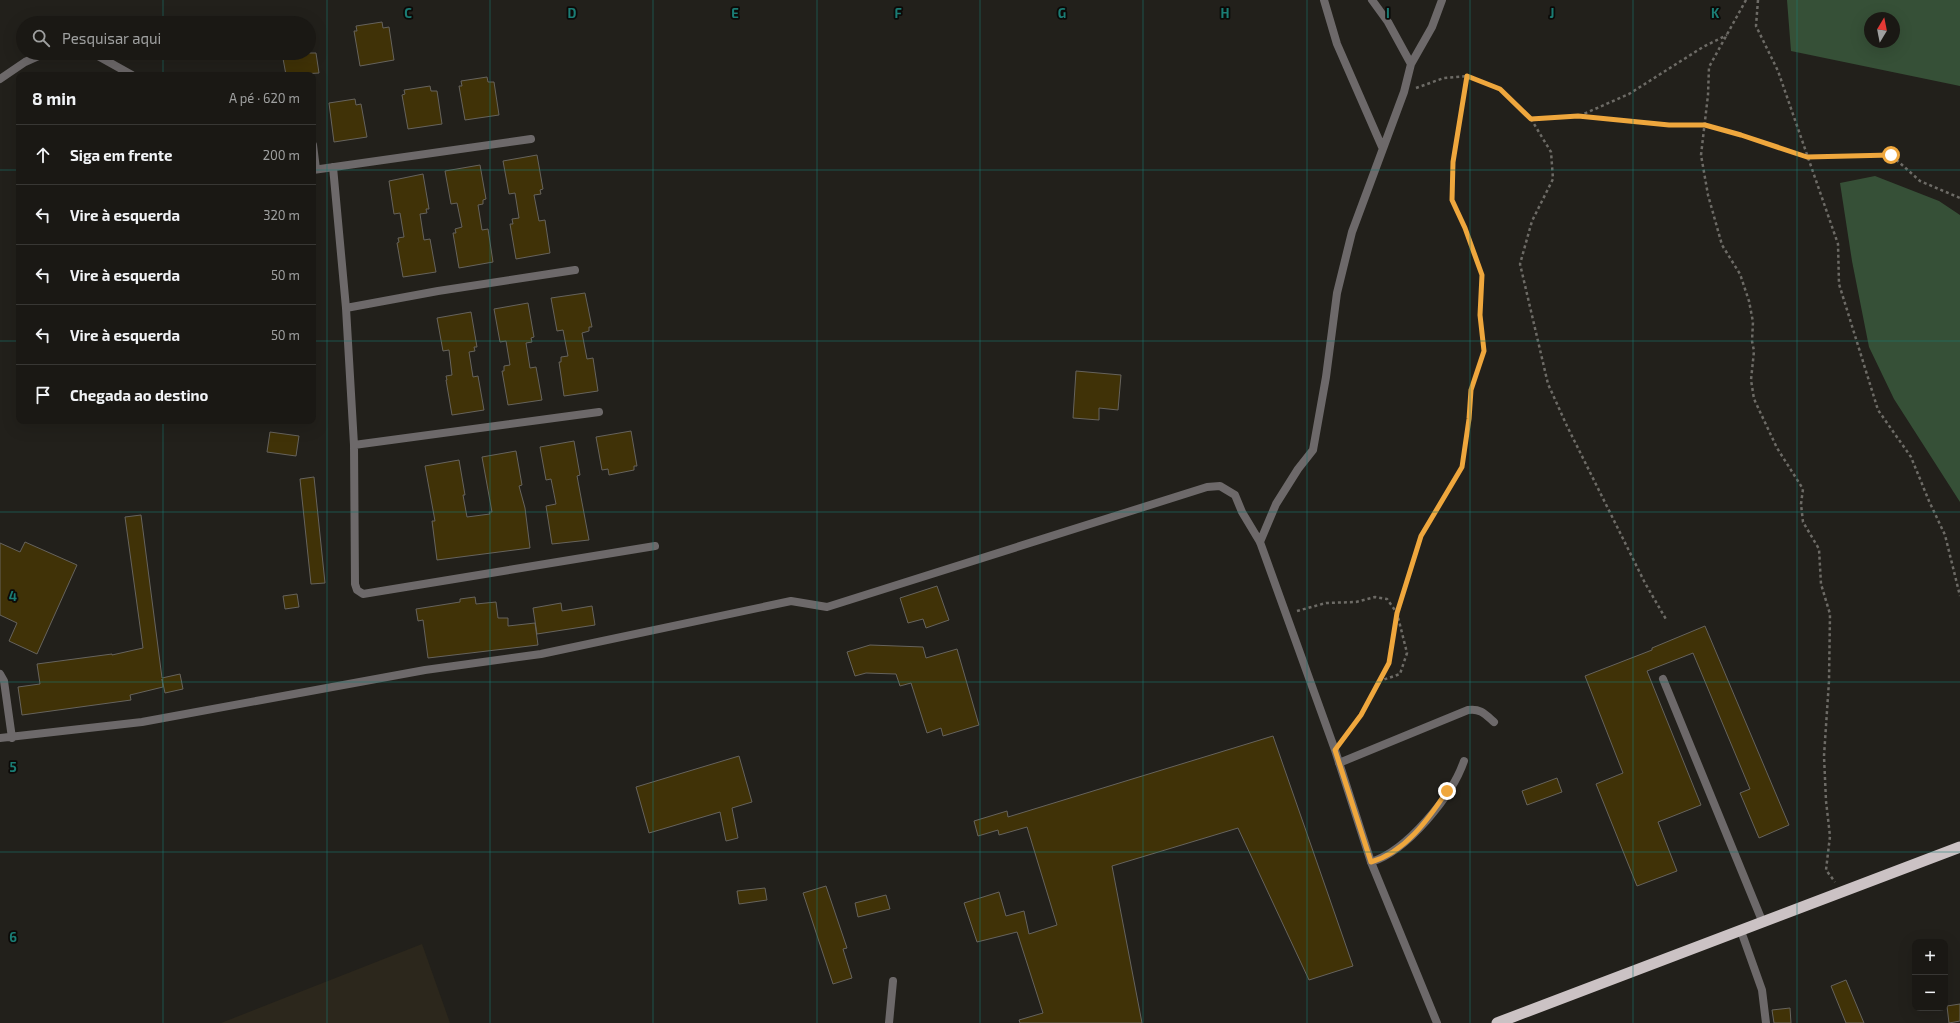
<!DOCTYPE html>
<html lang="pt">
<meta charset="utf-8">
<style>
:root{--surface:#1a1814;--page:#23211d;--text:#f1f3f6;--muted:#9fa0a0;--line:#383734}
body{margin:0;font-family:"Exo 2",sans-serif;background:var(--page);color:var(--text)}
.controls{position:absolute;right:12px;bottom:12px;display:grid;overflow:hidden;border-radius:8px;box-shadow:0 4px 16px #0002}
.controls button{width:36px;height:36px;display:grid;place-items:center;padding:0;border:0;border-bottom:1px solid var(--line);background:var(--surface);color:var(--text);font:20px sans-serif}
.compass{position:absolute;left:1864px;top:12px;width:36px;height:36px;border-radius:50%;background:var(--surface);box-shadow:0 4px 16px #0002;rotate:10deg}
.stop{position:absolute;width:12px;height:12px;margin:-9px;border:3px solid #efa73d;border-radius:50%;background:#fff}
.stop.end{background:#efa73d;border-color:#fff;box-shadow:0 1px 4px #0008}
.list{margin:0;padding:0;list-style:none}
h2{display:flex;justify-content:space-between;align-items:center;height:52px;margin:0;padding:0 16px;font-size:17px}
h2 small{font-size:13px;font-weight:400;color:var(--muted)}
.list li{display:grid;grid-template-columns:26px 1fr auto;gap:12px;align-items:center;box-sizing:border-box;height:60px;padding:0 16px;border-top:1px solid var(--line)}
.list b{display:block;font-size:15px;white-space:nowrap}
.list em{font-size:13px;font-style:normal;color:var(--muted)}
.icon{flex:none;width:22px;height:22px;fill:none;stroke:currentColor;stroke-width:2;stroke-linecap:round;stroke-linejoin:round}
.map{position:relative;flex:none;width:1960px;height:1023px;overflow:hidden}
.search{position:absolute;background:var(--surface);box-shadow:0 4px 16px #0002;left:16px;top:16px;width:300px;height:44px;display:flex;align-items:center;gap:10px;box-sizing:border-box;padding:0 14px;border-radius:22px;color:var(--muted);font-size:15px}
.panel{position:absolute;background:var(--surface);box-shadow:0 4px 16px #0002;left:16px;top:72px;width:300px;height:352px;border-radius:8px}
.map>svg:first-child{display:block}
</style>
<div class="map">
<svg width="1960" height="1023" viewBox="0 0 1960 1023">
<rect width="100%" height="100%" fill="#22201b"/>
<path fill="#2c271c" d="M422,944l28,79h-229z"/>
<path fill="#365037" fill-rule="evenodd" d="M1787,0h173v86l-169,-35zM1870,18h24v24h-24z
M1875,176l64,25 21,14v287l-66,-103 -25,-52 -17,-86 -12,-78z"/>
<path fill="#403207" stroke="#66635d" d="M382,22l1,6 6,-1 5,33 -34,6 -6,-35h3l-1,-5z
M282,53h34l3,20 -33,2z
M487,77l1,5h6l5,33 -34,5 -6,-34h3l-1,-5z
M430,86l1,5h6l5,33 -34,5 -6,-34 3,-1 -1,-4z
M355,99l1,6 5,-1 6,33 -33,5 -5,-39z
M537,155l6,34 -3,1 1,4 -7,1 5,26 6,-1 5,33 -34,6 -6,-35h3l-1,-5 7,-1 -4,-25 -6,1 -6,-33z
M480,165l6,34 -3,1v4l-5,1 4,25 6,-1 5,33 -34,6 -6,-35h3l-1,-4 7,-2 -5,-24 -6,1 -6,-33z
M423,174l6,35h-3l1,4 -7,1 4,26 6,-1 6,33 -33,5 -6,-34 2,-1 -1,-4 6,-1 -4,-24 -6,1 -5,-33z
M585,293l7,34h-3v4l-7,2 5,26 6,-1 5,33 -34,5 -5,-34h2v-5l7,-1 -5,-26 -6,1 -6,-33z
M528,303l6,34 -3,1 1,4 -6,1 4,25 6,-1 6,33 -34,5 -6,-34h2v-5l6,-1 -4,-24 -6,1 -6,-33z
M471,312l6,35h-3l1,4 -6,1 4,25 5,-1 6,34 -32,5 -6,-35h1l-1,-4 6,-1 -3,-25 -6,1 -6,-33z
M1076,371l45,4 -3,35 -19,-2v12l-26,-2z
M631,431l6,35h-3v4l-25,5 -1,-6 -6,1 -6,-33z
M270,432l29,4 -3,20 -29,-4z
M574,441l6,34 -3,1 12,64 -37,4 -6,-38 10,-2 -5,-25 -5,1 -6,-33z
M516,451l6,34 -3,1 6,22 5,40 -93,12 -5,-39h3l-10,-55 34,-6 6,35h-2l4,22 23,-3 -1,-2h3l-10,-55z
M314,477l11,106 -14,1 -11,-105z
M141,515l21,163 18,-4 3,15 -18,4 -3,-14 1,8 -33,8 1,5 -109,15 -4,-28 22,-3 -3,-20 75,-10v1l31,-7 -18,-131z
M25,542l52,23 -40,89 -28,-13 8,-18 -17,-8v-72l20,9z
M937,586l12,34 -23,8 -3,-9 -15,4 -8,-25z
M297,594l2,13 -14,2 -2,-13z
M475,597l1,7 20,-2 2,16h10v8l27,-3 3,22 -110,13 -5,-38 -5,1 -2,-12 44,-7v-3z
M561,603l1,8 30,-5 3,19 -58,9 -4,-26z
M1705,626l84,199 -30,13 -19,-45 10,-4 -57,-136 -46,18 54,134 -43,17 19,49 -40,15 -41,-102 27,-11 -38,-97 67,-26v-2z
M870,645l53,2 3,11 31,-9 22,76 -36,11 -2,-8 -14,5 -16,-50 -11,3 -4,-12 -30,-1 -11,3 -8,-24z
M1273,736l80,230 -44,14 -71,-152 -126,38 30,157h-122l-1,-3 24,-7 -26,-81 -40,10 -13,-39 35,-11 7,24 18,-5 5,23 28,-9 -30,-98 -28,8 -1,-5 -20,6 -4,-15 33,-10 1,6z
M739,756l13,46 -20,6 6,30 -12,3 -6,-29 -71,21 -13,-46z
M1557,778l5,14 -35,13 -5,-14z
M826,886l21,62 -4,1 9,29 -19,6 -30,-91z
M765,888l2,12 -28,4 -2,-13z
M886,895l4,14 -32,8 -3,-14z
M1846,980l18,43h-18l-15,-37z
M1960,1004v17l-11,2 -2,-17z
M1790,1008l1,15h-17l-2,-13z"/>
<g fill="none" stroke-linecap="round" stroke-linejoin="round">
<path stroke="#6d6b66" stroke-width="2.5" stroke-dasharray="3 3" stroke-linecap="butt" d="M1746,0l-37,67 -1,28 -7,60 7,40 14,50 18,29 9,27 4,21 -1,19 2,10 -3,29 3,19 23,49 26,41 -2,15 2,18 16,27 2,35 9,30 -1,67 -5,75 2,45 4,35 -4,34 9,12
M1758,0l-2,26 22,45 60,173 1,40 39,126 33,47 18,44 16,34 15,61
M1416,88l28,-10 23,-2 33,13 31,30 47,-3 91,9h36l36,10 66,22 84,-2 29,26 40,17
M1579,116l50,-22 74,-47 24,-12
M1531,119l20,33 2,27 -21,42 -12,43 28,120 19,42 78,157 22,38
M1297,611l29,-8 30,-1 19,-5 12,2 10,14 10,40 -7,21 -23,8
M1343,740l18,-25 28,-52 8,-50 24,-77 41,-69 7,-48 2,-29 13,-39 -4,-36 2,-40 -17,-47 -13,-28 1,-38 14,-86"/>
<path stroke="#6d696a" stroke-width="8" d="M1663,679l100,244
M1339,763l129,-53c12,-2 17,4 26,12
M1371,862c36,-11 81,-66 93,-101
M889,1023l4,-42"/>
<path stroke="#6d696a" stroke-width="8" d="M1324,0l13,44 45,103
M87,53l11,3 34,19
M1411,64l21,-37 10,-27
M0,79l25,-17 20,-9
M313,145l3,24
M333,167l13,141 8,137 1,139 2,6 6,4 292,-48
M313,170l218,-31
M346,308l92,-17 137,-21
M354,445l245,-33
M1260,542l16,-38 22,-35 15,-19 13,-73 11,-84 15,-61 52,-140 7,-28 -23,-42 -16,-22
M0,674l4,7 8,57
M0,738l142,-16 283,-52 116,-16 250,-53 36,6 380,-120 13,-1 15,9 7,17 18,30 75,208 36,112 66,161
M1741,931l21,59 4,33"/>
<path stroke="#cbc2c4" stroke-width="11" d="M1497,1023l463,-176"/>
</g>
<g fill="none" stroke-linecap="round" stroke-linejoin="round">
<path stroke="#efa73d" stroke-width="5" d="M1447,791c-19,29 -42,61 -76,71l-36,-112 26,-35 28,-52 8,-50 24,-77 41,-69 7,-48 2,-29 13,-39 -4,-36 2,-40 -17,-47 -13,-28 1,-38 14,-86 33,13 31,30 47,-3 91,9h36l36,10 66,22 84,-2"/>
</g>
<path fill="none" stroke="#1a7c74" stroke-width="1" stroke-opacity="0.55" d="M163,0v23M327,0v1023M490,0v1023M653,0v1023M817,0v1023M980,0v1023M1143,0v1023M1307,0v1023M1470,0v1023M1633,0v1023M1797,0v1023M163,53v22M0,170h19M313,170h1647M0,341h19M313,341h1647M163,421v602M0,512h1960M0,682h1960M0,852h1960"/>
<g font-size="13" text-anchor="middle" font-weight="bold" fill="#1a7c74" stroke="#0b0a08" stroke-width="3.5" stroke-linejoin="round" paint-order="stroke">
<text x="408" y="18">C</text>
<text x="572" y="18">D</text>
<text x="735" y="18">E</text>
<text x="898" y="18">F</text>
<text x="1062" y="18">G</text>
<text x="1225" y="18">H</text>
<text x="1388" y="18">I</text>
<text x="1552" y="18">J</text>
<text x="1715" y="18">K</text>
<text x="13" y="601">4</text>
<text x="13" y="772">5</text>
<text x="13" y="942">6</text>
</g>
</svg>
<div class="controls">
<button>+</button>
<button>−</button>
</div>
<svg class="compass" viewBox="-18 -18 36 36"><path d="M0-13l5 13h-10z" fill="#e53935"/><path d="M0 13l5-13h-10z" fill="#9fa0a0"/></svg>
<div class="stop" style="left:1891px;top:155px"></div>
<div class="stop end" style="left:1447px;top:791px"></div>
<div class="search"><svg class="icon" aria-label="search" viewBox="0 0 24 24"><circle cx="10" cy="10" r="6"/><path d="M15 15l6 6"/></svg>Pesquisar aqui</div>
<section class="panel">
<h2>8 min<small>A pé · 620 m</small></h2>
<ul class="list">
<li><svg class="icon" aria-label="ahead" viewBox="0 0 24 24"><path d="M12 20V5M6 11l6-6 6 6"/></svg><div><b>Siga em frente</b></div><em>200 m</em></li>
<li><svg class="icon" aria-label="left" viewBox="0 0 24 24"><path d="M17 20v-9H6M10 6l-5 5 5 5"/></svg><div><b>Vire à esquerda</b></div><em>320 m</em></li>
<li><svg class="icon" aria-label="left" viewBox="0 0 24 24"><path d="M17 20v-9H6M10 6l-5 5 5 5"/></svg><div><b>Vire à esquerda</b></div><em>50 m</em></li>
<li><svg class="icon" aria-label="left" viewBox="0 0 24 24"><path d="M17 20v-9H6M10 6l-5 5 5 5"/></svg><div><b>Vire à esquerda</b></div><em>50 m</em></li>
<li><svg class="icon" aria-label="arrive" viewBox="0 0 24 24"><path d="M6 21V4h12l-3 4 3 4H6"/></svg><div><b>Chegada ao destino</b></div></li>
</ul>
</section>
</div>
